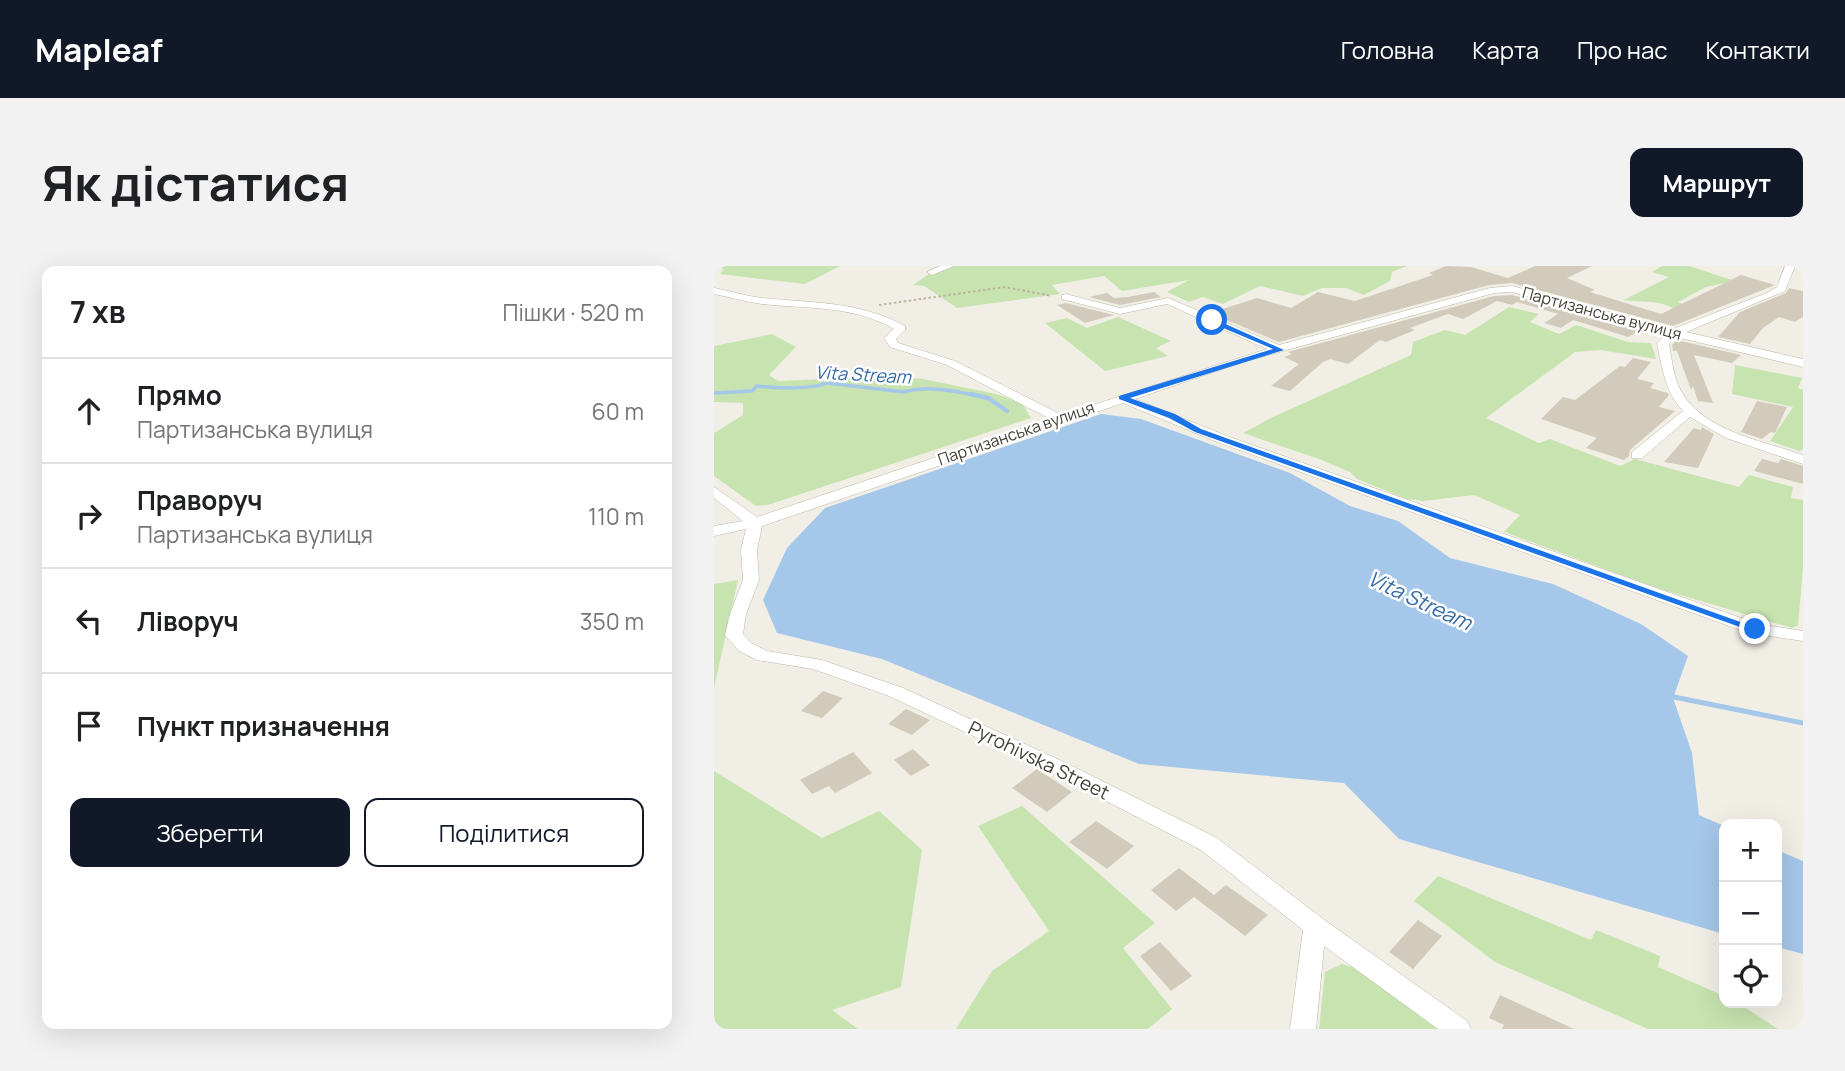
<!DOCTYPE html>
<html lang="uk">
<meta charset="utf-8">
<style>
:root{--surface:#fff;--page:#f2f2f2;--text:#202124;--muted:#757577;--line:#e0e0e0;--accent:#111827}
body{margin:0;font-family:Manrope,sans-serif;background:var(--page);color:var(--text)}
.controls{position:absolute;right:21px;bottom:21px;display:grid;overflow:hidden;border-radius:14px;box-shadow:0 7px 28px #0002}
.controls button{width:63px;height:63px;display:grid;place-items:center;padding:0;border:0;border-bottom:2px solid var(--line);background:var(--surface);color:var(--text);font:35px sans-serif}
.stop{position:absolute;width:21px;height:21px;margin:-16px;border:5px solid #1a73e8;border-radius:50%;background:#fff}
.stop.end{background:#1a73e8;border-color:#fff;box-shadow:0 2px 7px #0008}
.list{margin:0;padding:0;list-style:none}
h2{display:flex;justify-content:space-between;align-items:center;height:91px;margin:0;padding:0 28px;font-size:30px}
h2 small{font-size:23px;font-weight:400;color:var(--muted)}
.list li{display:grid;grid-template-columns:46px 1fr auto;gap:21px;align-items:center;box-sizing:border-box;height:105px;padding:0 28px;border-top:2px solid var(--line)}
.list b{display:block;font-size:26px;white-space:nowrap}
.list p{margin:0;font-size:23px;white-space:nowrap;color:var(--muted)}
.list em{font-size:23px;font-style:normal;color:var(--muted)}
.actions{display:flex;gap:14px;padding:21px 28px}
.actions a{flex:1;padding:16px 0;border:2px solid var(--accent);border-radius:14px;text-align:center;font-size:24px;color:var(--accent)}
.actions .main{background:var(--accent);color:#fff}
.icon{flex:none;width:38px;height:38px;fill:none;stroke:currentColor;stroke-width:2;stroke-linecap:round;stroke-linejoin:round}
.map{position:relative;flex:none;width:1089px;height:763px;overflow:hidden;border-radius:14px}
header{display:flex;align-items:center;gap:42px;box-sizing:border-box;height:98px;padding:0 35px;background:var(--accent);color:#fff}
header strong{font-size:33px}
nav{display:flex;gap:38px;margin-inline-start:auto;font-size:24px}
.intro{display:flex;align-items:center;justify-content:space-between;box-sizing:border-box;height:168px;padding:0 42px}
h1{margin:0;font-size:49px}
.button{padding:18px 32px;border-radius:14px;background:var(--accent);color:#fff;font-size:24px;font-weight:700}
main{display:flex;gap:42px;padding:0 42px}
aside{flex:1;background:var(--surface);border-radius:14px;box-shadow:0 7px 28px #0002}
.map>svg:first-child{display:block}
</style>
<header>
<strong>Mapleaf</strong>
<nav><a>Головна</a><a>Карта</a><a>Про нас</a><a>Контакти</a></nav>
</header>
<div class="intro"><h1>Як дістатися</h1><a class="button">Маршрут</a></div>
<main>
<aside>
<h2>7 хв<small>Пішки · 520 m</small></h2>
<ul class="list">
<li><svg class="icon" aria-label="ahead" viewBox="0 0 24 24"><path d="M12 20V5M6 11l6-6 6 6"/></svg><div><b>Прямо</b><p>Партизанська вулиця</p></div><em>60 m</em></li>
<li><svg class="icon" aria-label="right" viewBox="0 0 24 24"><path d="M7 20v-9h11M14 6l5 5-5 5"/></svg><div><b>Праворуч</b><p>Партизанська вулиця</p></div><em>110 m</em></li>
<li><svg class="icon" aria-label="left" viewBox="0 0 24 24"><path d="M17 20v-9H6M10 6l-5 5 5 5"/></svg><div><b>Ліворуч</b></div><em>350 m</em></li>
<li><svg class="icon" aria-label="arrive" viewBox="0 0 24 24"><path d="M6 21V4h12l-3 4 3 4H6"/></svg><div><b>Пункт призначення</b></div></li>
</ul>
<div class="actions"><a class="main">Зберегти</a><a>Поділитися</a></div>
</aside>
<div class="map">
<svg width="1089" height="763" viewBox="0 0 1089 763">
<rect width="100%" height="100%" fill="#f1efe5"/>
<path fill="#c7e3b0" d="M0,0h126l-35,18 -85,-10 4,-5z
M235,0h458l-15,6 -2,9 -26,14 -18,-7h-24l-19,8 -43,-10 -37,18 -20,-7 -14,5 -22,-10 22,-12 -67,11 -18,-15 -52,9 8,9 -103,14 -33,-22 -11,-1 19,-13z
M948,0h27l46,15 -29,6 -28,15 14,7c-13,4 -21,-3 -33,-6 -11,-2 -23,-1 -35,-3l45,-23 -17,-5z
M795,41l30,7 -9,8 29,12 17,-9 52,17 23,1 5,16 -56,-9 -25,2 -89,66 53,25 11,-4 70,27 15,-7 104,28 10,-12 44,12 -2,11 12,2v68l-5,57 -6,3 -138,-41 -150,-55 16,-17 -46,-20 -51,6 -16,-2 -50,-20 -7,-7 -31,-13 -76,-26 32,-17 136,-61 2,-13 32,-12 20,5z
M404,51l53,24 -15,7 12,8 -63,15 -60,-48 22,-5 20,10z
M58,68l24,13 -27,28 9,6 114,-5 31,3 73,15 26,9 9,15 -263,87 -12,1 -42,-30v-43l29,-18v-12l-29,-1v-56z
M1021,99l67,13 -4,10 5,2v59l-3,2 -30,-10 23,-34 -61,-13z
M24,314l-24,108v-104z
M0,505l108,67 57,-27 43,39 -21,137 -69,23 26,19h-144z
M308,540l133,117 -32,25 49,61 -24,20h-192l36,-58 57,-40 -71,-105z
M724,610l153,64 5,-10 64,26 -2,11 66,29v7h14l40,26h-130l-153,-67 -81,-61z
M628,698l27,8 74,57h-124l6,-57z"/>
<path fill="#a5c7ea" d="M387,148l40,5 149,54 60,33 48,15 52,37 103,26 88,40 47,32 -15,42 19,55 7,62 25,11v108l-325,-95 -55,-56 -205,-19 -257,-105 -105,-26 -14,-33 24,-52 38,-40z
M1063,584l26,11v93l-26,-7z"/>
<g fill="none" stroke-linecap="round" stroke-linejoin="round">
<path stroke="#a5c7ea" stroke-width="3.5" d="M0,127l38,-2 5,-5c17,2 53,4 70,-3l77,9c24,-7 51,-1 75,4"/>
<path stroke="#a5c7ea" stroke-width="4.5" d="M257,128l17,4 19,13"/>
<path stroke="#a5c7ea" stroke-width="5" d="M955,430l134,27"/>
</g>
<path fill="#d2cbbb" d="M732,0l25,1 37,11 27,-12h57l-25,12 28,12 -5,2 71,22 80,-39 34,10 -102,41 -161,-43 -23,2 -210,57 -69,-29 47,-15 34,10 27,-16 37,9 78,-26 -4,-2z
M1075,22l14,3v26l-8,5 -16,-5 -16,11 -13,16 -32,-7 22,-25 46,-19z
M440,26l7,5 -41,8 -31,-8 18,-4 7,5 14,-1z
M798,29l129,35 -13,7 -55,-17 -12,8 -17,-5 14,-9 -41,-12 -5,3 -15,-4 -34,18 -15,-5 -38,14 5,2 -29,12 -6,-2 -32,24 -18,-5 -7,3 -33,29 -19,-5 28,-22 -15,-7 8,-3 -4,-2 206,-56z
M352,37l48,12 -29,8 -28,-18z
M963,74l64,15 -9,8 -38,-8 19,48 -15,-2 -5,-15 -2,4 -14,-39h-4l-1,-6z
M919,92l18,4 -14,17 17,4 -4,5 18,5 1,2 -10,12 16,4 -45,39 -1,6 -5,4 -38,-12 11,-10 -56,-19 22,-22 12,3 45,-34 5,1z
M1043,135l30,6 -12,26 -4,-1 -9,7 -21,-7z
M988,161l12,7 -16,34 -34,-6 30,-34 7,2z
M1048,193l16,4 3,-4 22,7v18l-49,-13z
M109,425l20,7 -21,20 -21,-7z
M192,443l24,11 -18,15 -24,-11z
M199,483l17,16 -19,11 -17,-16z
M139,486l19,21 -37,20 -6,-7 -17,8 -12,-14z
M323,503l35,23 -25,20 -35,-24z
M382,555l38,25 -27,23 -38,-27z
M465,602l35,27 12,-10 42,30 -23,21 -51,-39 -18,14 -25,-21z
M704,654l24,16 -29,33 -24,-17z
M446,676l32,34 -21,15 -31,-35z
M786,729l74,34h-72l2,-4 -15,-7z"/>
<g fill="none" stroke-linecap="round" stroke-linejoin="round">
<g stroke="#bcb7a9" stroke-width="1">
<path id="minor" d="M226,0h14l-22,9 -5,-3z
M1071,0h10l-10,25 -99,41 117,27v8l-127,-30 -7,7c3,15 4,33 12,47 22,40 82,50 122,64v9l-77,-26 -36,-21 -48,41h-10v-6l51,-41c-18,-19 -21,-44 -26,-68l9,-9 -154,-42 -18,1 -251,69 -108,37 92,37 531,188 45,7v10l-54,-8 -532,-191 -94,-39 -361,123 -5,24 2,30 -13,34 -3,20 8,9 16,8 55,9 81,28 163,75 151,75 106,81 144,102 4,8h-33l-114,-83 -8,83h-26l13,-99 -102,-80 -149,-77 -163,-77 -76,-27 -56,-9 -18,-9 -14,-16 5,-21 13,-34 -2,-30 5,-21 -32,7v-10l29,-5 -29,-23v-11l43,30 293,-98 -103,-54 -57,-18 -6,-9 10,-9c-42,-24 -87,-20 -132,-25 -16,-2 -32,-7 -48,-10v-6c16,3 32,8 48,10 50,5 97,3 143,28v4l-9,9 2,4 57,18 107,54 205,-66 -100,-45 -47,10 -58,-15v-4l4,-1 54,14 48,-10 111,47 211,-57 22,-2 161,43 94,-36 10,-6z"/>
</g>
<path stroke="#bdb49b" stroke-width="2" stroke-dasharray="2.5 2.5" stroke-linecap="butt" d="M165,39l126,-18 47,9"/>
<use href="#minor" fill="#fff" fill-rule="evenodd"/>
</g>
<path fill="#1a73e8" d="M498,52l72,32 -154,48 45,16 26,15 559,200 -9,2 -556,-199 -26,-14 -50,-19v-3l154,-47 -64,-27z"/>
<g text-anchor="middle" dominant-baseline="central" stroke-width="5" stroke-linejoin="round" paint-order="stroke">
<g font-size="16" fill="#433f35" stroke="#fff">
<text transform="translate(888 47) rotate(15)">Партизанська вулиця</text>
<text transform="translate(302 167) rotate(-19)">Партизанська вулиця</text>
</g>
<g font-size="18" font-style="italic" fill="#366ca7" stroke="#fff">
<text transform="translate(149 108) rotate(3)">Vita Stream</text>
</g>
<g font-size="19" fill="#433f35" stroke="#fff">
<text transform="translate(325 494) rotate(26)">Pyrohivska Street</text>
</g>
<g font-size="21" font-style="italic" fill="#366ca7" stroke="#fff">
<text transform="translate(706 334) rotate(25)">Vita Stream</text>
</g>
</g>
</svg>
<div class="controls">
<button>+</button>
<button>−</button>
<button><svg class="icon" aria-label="locate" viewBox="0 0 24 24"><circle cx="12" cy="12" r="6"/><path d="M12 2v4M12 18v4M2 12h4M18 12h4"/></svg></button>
</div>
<div class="stop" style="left:498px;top:54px"></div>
<div class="stop end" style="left:1041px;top:363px"></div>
</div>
</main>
